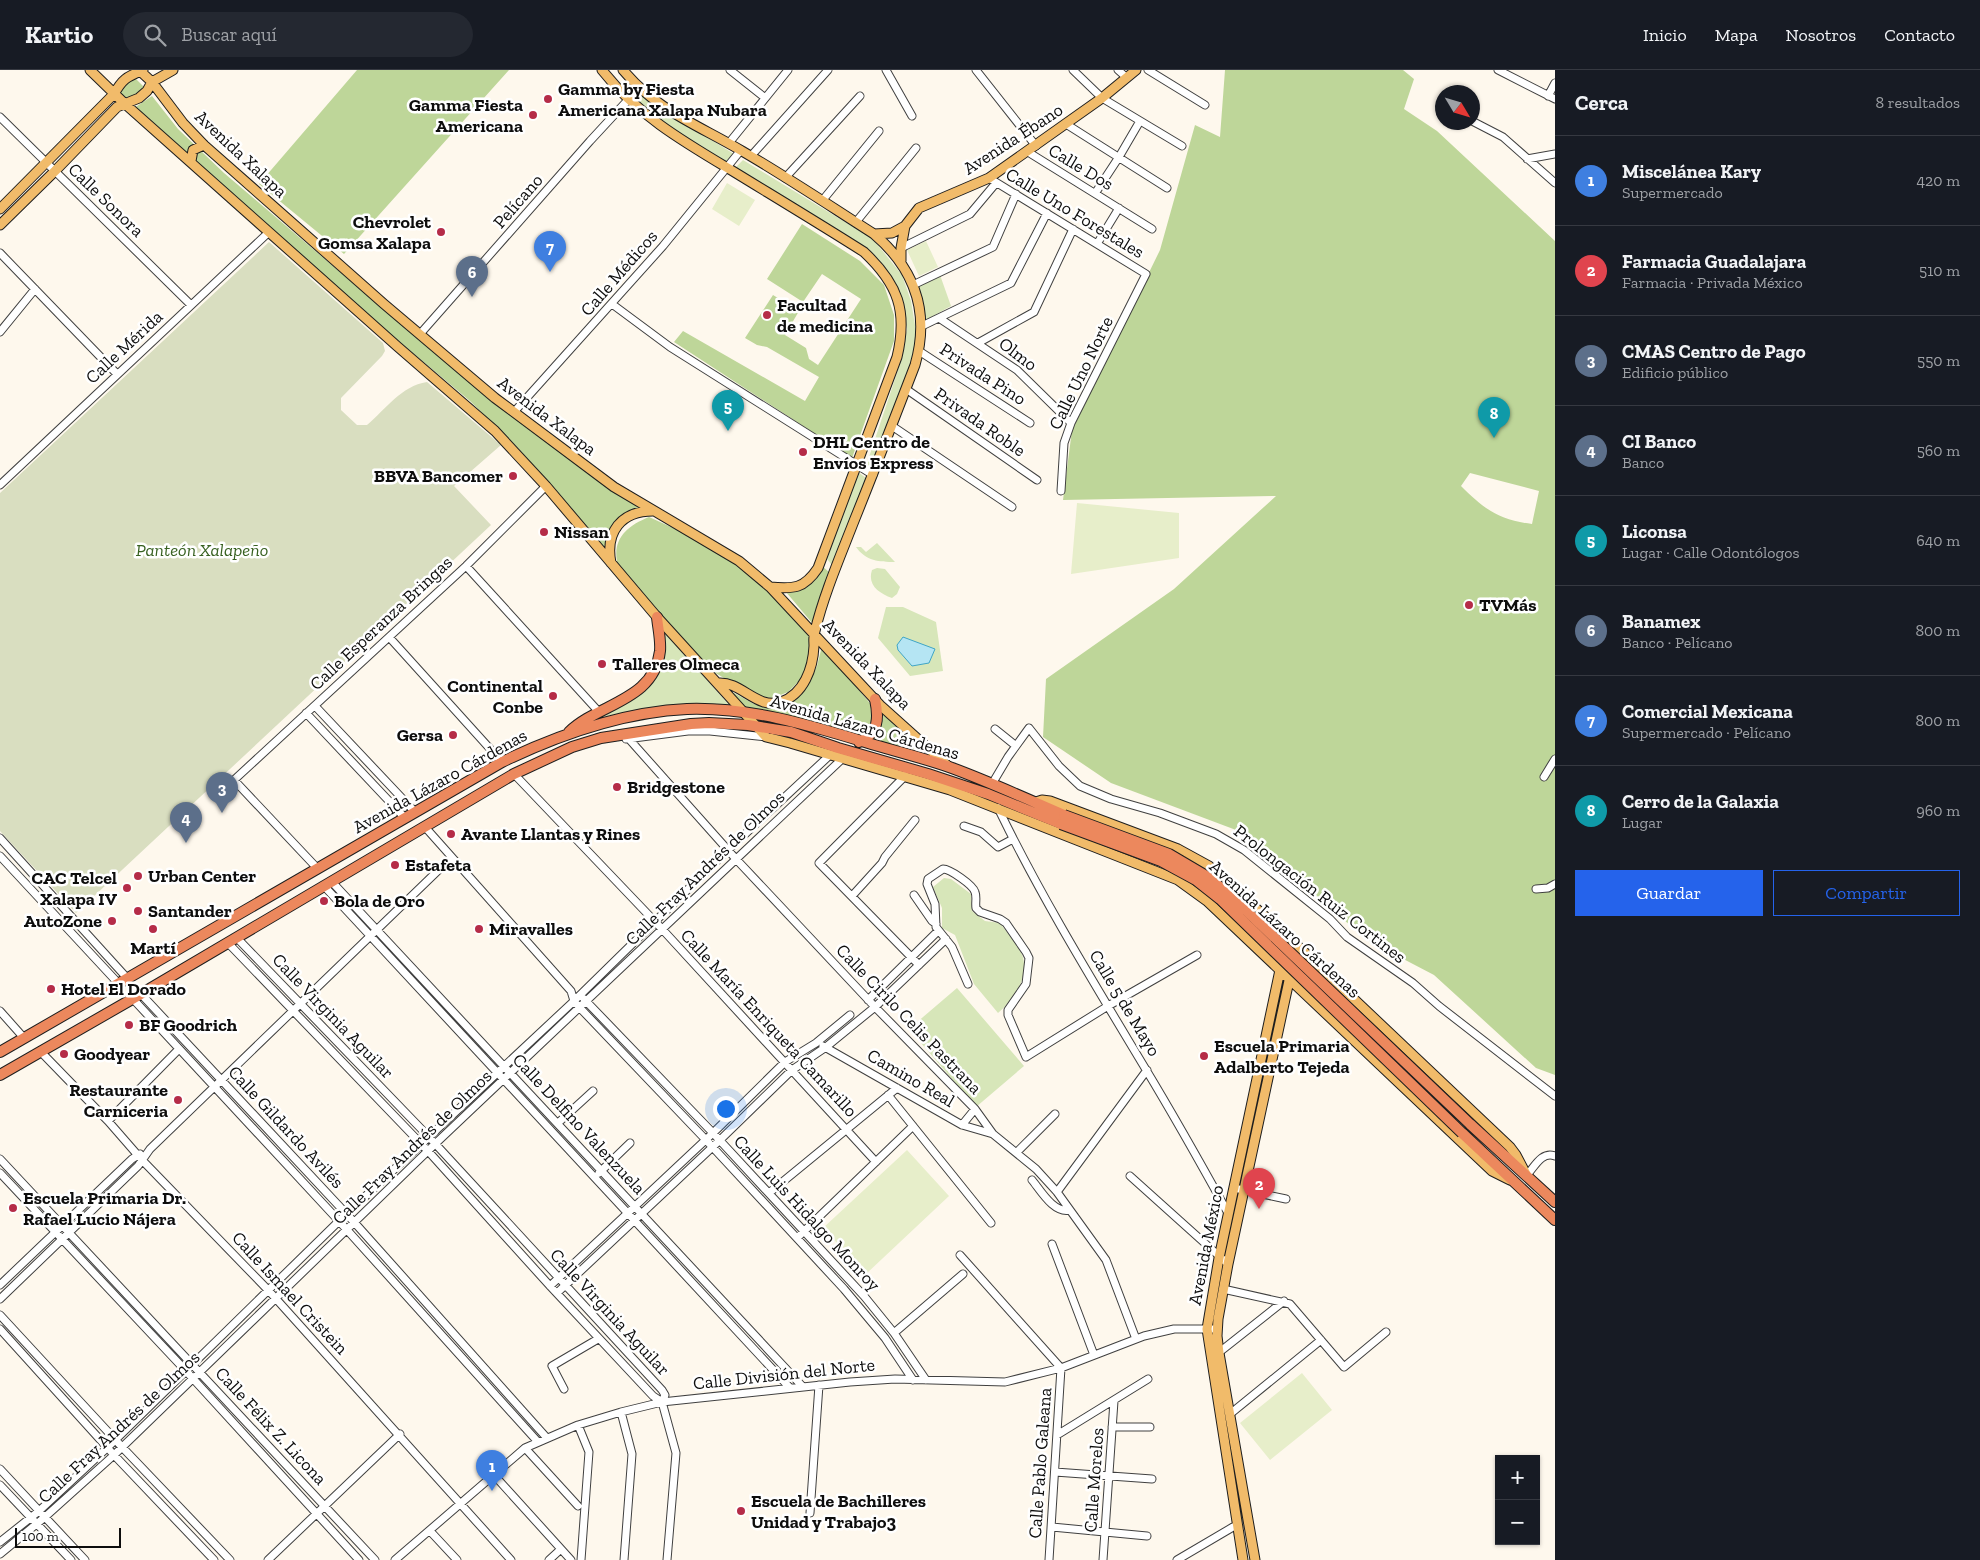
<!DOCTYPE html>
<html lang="es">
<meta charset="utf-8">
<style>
:root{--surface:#171b24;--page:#242831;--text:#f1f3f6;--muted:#9ea1a6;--line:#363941;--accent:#2563eb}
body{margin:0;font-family:"Zilla Slab",serif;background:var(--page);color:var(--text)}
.controls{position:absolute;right:15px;bottom:15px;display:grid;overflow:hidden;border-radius:0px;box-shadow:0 1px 4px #0004}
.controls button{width:45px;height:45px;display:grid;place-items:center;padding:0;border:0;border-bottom:1px solid var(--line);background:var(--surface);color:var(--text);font:25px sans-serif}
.compass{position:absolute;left:1435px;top:15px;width:45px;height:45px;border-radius:50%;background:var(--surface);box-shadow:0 1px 4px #0004;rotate:128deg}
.scale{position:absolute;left:15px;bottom:12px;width:106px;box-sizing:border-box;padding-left:5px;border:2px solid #0d0d0d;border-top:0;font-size:14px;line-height:18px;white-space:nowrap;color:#0d0d0d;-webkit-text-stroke:4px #fff;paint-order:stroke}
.you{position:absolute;left:725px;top:1038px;width:18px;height:18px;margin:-12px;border:4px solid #fff;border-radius:50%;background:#1a73e8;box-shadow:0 0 0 8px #1a73e833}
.badge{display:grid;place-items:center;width:32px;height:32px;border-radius:50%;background:var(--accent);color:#fff;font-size:16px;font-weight:700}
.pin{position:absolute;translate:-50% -41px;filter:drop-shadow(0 1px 2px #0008)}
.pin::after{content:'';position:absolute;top:26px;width:18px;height:15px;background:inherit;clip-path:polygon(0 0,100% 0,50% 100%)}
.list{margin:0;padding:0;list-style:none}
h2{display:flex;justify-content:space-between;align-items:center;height:65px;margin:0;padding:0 20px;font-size:21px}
h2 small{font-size:16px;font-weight:400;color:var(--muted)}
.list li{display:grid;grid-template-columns:32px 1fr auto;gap:15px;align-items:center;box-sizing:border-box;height:90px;padding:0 20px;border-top:1px solid var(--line)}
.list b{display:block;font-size:19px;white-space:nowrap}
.list p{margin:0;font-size:16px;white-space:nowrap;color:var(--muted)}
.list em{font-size:16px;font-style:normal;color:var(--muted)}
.actions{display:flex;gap:10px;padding:15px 20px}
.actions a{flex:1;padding:11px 0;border:1px solid var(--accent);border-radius:0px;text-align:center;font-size:18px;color:var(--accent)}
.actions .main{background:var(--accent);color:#fff}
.icon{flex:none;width:28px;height:28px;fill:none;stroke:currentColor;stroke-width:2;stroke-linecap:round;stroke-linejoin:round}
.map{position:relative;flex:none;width:1555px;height:1490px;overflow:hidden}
header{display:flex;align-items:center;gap:30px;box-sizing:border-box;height:70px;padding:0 25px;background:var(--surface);border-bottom:1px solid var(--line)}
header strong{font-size:24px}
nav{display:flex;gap:28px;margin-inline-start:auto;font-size:18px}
.search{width:350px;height:45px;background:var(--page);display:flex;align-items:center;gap:12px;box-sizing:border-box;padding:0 18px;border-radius:28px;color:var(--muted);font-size:19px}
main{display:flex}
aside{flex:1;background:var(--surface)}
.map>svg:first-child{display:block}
</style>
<header>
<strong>Kartio</strong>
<div class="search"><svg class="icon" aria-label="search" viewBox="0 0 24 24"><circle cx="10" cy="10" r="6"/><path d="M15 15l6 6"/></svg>Buscar aquí</div>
<nav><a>Inicio</a><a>Mapa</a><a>Nosotros</a><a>Contacto</a></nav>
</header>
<main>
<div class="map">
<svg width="1555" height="1490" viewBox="0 0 1555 1490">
<rect width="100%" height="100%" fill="#fef8ed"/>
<path fill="#d7e6b9" d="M642,23l23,18 69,43 -8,10 -68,-42 -24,-22z
M743,90l130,79 29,36 9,26 5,30 -3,27 -40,110 -7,-2 33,-99 8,-38 -6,-31 -35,-48 -132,-81z
M940,205l11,31 -27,15 -7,-36z
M858,402l8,6 -32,87 -3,-1 -4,-5 24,-70z
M877,473l18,19c-16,0 -29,-1 -39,-15h5l5,5z
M877,498l8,1 15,18 -3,7 -5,4c-13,-5 -25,-13 -20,-28z
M886,537h17l33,15 7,49 -33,5 -32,-38z
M664,561l65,74c-44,-3 -87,4 -131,13l39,-22 28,-48z
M944,808l7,1 20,15 1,17 13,10 15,2c8,11 23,26 24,40 2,20 -12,38 -26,50l-24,-29 -19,-49 -13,-7v-20l-9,-21z
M957,918l67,78 -48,41 -67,-78z"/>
<path fill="#bed699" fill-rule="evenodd" d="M357,0h152l-165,184 -85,-70z
M1225,0h178l11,9 -10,30 33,22 118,110v834l-19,-7 -102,-93 -67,-35 -123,-107 -133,-50 -68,-46 3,-58 128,-90 102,-93 -213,4 9,-70 88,-180 35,-125 25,12zM1470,403l69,18 -7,33c-33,-4 -48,-15 -71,-38z
M131,9h5l8,8 -1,3 -15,12 -9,-8 2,-6z
M152,26l26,33 46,44 137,117 118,98 160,120 -8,4 -25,37 -88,-101 -48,-47 -119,-100 -217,-193z
M802,154l58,37 24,24 10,30v26l-42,117 -178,-116 9,-11 122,70 14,-24 -52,-30 -10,-2 -12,-7 28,-43 26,16 -14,24 21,13 3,11 9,6 43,-66 -39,-25 -19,28 -36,-23z
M649,447l42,19 72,46 49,52 -5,33 -8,14 -11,11 -15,6 -17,-1 -49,-29 -88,-99c-9,-27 5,-42 30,-52z
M822,496l7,6 -16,52 -27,-32c19,-2 26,-11 36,-26z
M822,576l52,62c-2,14 -2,23 -15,31l-108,-27 -26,-24 29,16 19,3 33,-20 11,-21z
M884,642l36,38 -48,-10 9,-14z"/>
<path fill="#d9dec0" d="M269,172l114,101 2,8 -3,5 -41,42v12l16,15h10c19,-16 34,-39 60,-43l74,63 -47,41 37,39 -415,388 -76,-82v-338z"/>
<path fill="#e7eeca" d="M727,113l28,17 -16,26 -27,-17z
M926,171l12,26 -19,9 -12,-26z
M1077,433l102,10v45l-108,16z
M907,1080l42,46 -83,78 -43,-46z
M1302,1303l30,37 -62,50 -30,-37z"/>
<path fill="#b5e5f3" stroke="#3fa5c6" d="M903,567l32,12 -6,14 -17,3 -14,-16 -1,-5z"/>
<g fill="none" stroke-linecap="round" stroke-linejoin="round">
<g stroke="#404040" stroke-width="9">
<path id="minor" d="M730,0l34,27
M886,0l26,46
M976,0l60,76
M1073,0l29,28 80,48
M1118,0l9,8
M1148,0l57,35
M1498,0l57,29
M1548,26l7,-13
M0,47l191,188
M1472,51l31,16 52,46
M1066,54l101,64
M729,73l59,-73
M1028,82l124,77
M751,86l77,-86
M1527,89l28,-5
M785,108l75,-82
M989,108l157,96 -75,149 -7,20 -3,48
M1096,122l23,-35 21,-36
M822,131l57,-70
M856,152l60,-74
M1097,174l22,-36
M901,178l69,-34 26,-31
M0,183l117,121
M913,215l80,-38 23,-53
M612,234l58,43 203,128
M939,248l78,52 54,53
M922,256l89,-43 36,-70
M0,262l35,-43
M420,264l170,-193 49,-53
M978,273l56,-31 39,-83
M919,281l111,72
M906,319l131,91
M514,342l149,-166 78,-96
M892,356l120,81
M0,415l269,-253
M466,496l133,146
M389,567l113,125
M315,636l100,106
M306,643l99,105
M995,659l21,17
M626,669l62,-8h22l56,6
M629,669l106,119 140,149 100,102 18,25 43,35 21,23 49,68 30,79
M514,704l148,155 214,233
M905,706l-86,87 100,102
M1544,707l11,-18
M992,714l16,-27 21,-29 30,38 21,20 31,13 49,14 56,21 28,16 86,69 17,18 66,46 26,23 116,90
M998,738c43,89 96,175 147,260 29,48 56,96 83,145
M964,756l17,6 17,15 15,-8
M425,757l146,164 3,10 6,7 126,132 138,149 41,49 28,42
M0,768l127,140
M0,786l118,127
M317,798l-83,-88 232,-214 80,-80
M332,812l471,505
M324,816l466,502
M1536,819l12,-1 7,-4
M914,825l18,26 4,3
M852,826l30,-33 3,-6 30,-37
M237,868l192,199 233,253 3,5 -3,7 14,51 -9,107
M228,873l200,208 122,135 103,110 9,6
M968,914l-16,-37 -16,-20 -1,-23 -8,-20 1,-5 15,-10c7,0 30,16 32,23 2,5 0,11 1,16l4,4 20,7 6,4 20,29 3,6 -3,26 -18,26v5l18,42 82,-51 89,-51
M141,924l213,228 192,215
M133,929l206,222 199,221
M584,929l129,134 151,163 30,37 32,47
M868,930l70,-69
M0,941l24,27
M823,976l139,79 31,9
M41,982l67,69 34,39 127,131 242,269
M888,1025l103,128
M108,1051l71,-72
M558,1053l35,-32
M962,1055l13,-16
M1017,1082l38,-38
M0,1089l375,401
M0,1103l186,198 173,189
M599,1103l31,-30
M1527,1105c8,-9 15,-24 28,-19
M1130,1106l98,88
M1032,1110c9,11 22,34 38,30
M1234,1118l52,11
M1057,1122l90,-122
M769,1123l128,-105
M797,1168l116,-112
M1052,1174l42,111
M960,1185l101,113 -12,192
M0,1215l132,-126 8,-5
M550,1216l163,-153 72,-71 31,-19 34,-28
M1223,1219l67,15 54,63 42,-35
M557,1223l163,-153 72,-70 34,-23 49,-40 71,-68
M0,1229l138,-133 12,-17 301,-291
M0,1245l122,132 108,113
M0,1259l114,126 100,105
M894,1263l69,-59
M1217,1284l67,-53
M564,1319l-12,-23 46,-27
M621,1342l11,42 -8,106
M1230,1344l91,-74
M578,1355l11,27 -8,108
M1112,1357h38
M1057,1365l91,-56
M525,1378l53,58
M0,1399l85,91
M1055,1402l97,7
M494,1405l77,85
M0,1415l71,75
M810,1443l9,-128
M1052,1457l95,9
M430,1461l27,29
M0,1472l39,-31 69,-64 231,-226 235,-220 154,-151 102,-95
M0,1484l45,-37 69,-62 321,-311 407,-385
M268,1490l132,-126
M395,1490l130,-112 53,-23 43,-13 41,-10 188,-20 45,-3 110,3 56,-14 83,-32 30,-7h43
M549,1490l12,-11
M1103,1490l11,-159
M1177,1490l56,-33"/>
</g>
<g stroke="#1e1e1e" stroke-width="11">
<path id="major" d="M90,0l34,33 274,244 97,84 51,55 111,131 109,120 24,6 160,47 228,90 29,21 285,270 18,9
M139,0l13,12 31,41 21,22 180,159 111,94 119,89 125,74 31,26 110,118 68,61
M602,0c34,44 82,72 129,100 44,27 89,54 133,82 34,32 44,59 33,105l-79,211c-14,21 -24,21 -48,19
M623,0c33,40 75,55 119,81 45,26 88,55 132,83 41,35 56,79 41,131 -20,52 -40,104 -61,156 -14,36 -30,73 -39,110 -2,5 -1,10 -1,15 -1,22 -10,48 -33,56 -24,8 -40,-21 -63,-19
M191,91l2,-11 11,-5
M0,139l114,-115c9,-16 13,-17 29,-24
M0,155l55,-54 62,-64 22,-9 8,-7 5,-9 21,-12
M874,164l18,-1 13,-7
M901,191v-13l4,-22 14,-18 70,-30 113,-80 34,-28
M611,493c-6,-31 10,-52 42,-52
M1036,732l6,-2 8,1 128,48 31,17 91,82 210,199 6,8 10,19
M1243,1490l-36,-231 12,-71 61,-288 10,-31
M1255,1490l-36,-207 -2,-17 1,-17 10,-55 62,-288"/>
</g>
<g stroke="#1e1e1e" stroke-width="12">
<path id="highway" d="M569,662c30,-29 85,-31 91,-81 1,-11 -2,-23 -3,-34
M859,672c20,-9 20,-24 16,-43
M0,982l502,-290c58,-28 121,-50 185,-53 62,-2 119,15 178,33 29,9 59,16 87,26 38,14 75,31 112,47
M0,1005l141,-81 373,-220 58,-27 29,-9 90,-14 18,-1 39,2 43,7 47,16 90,26 60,20 73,30
M1470,1054l85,78
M1462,1063l93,87"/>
</g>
<use href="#minor" stroke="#fff" stroke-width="7"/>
<use href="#major" stroke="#f1bb6a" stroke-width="9"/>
<use href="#highway" stroke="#ec885d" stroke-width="10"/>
<g stroke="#1e1e1e" stroke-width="12" stroke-linecap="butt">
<path id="highway-bridge" d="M1064,745l105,39 39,23 23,19 239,228
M1061,754l100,37 35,19 24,19 242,234"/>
</g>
<use href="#highway-bridge" stroke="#ec885d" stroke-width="10"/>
</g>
<g fill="#b52c48" stroke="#fff" stroke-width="2">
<circle cx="548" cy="29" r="5"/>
<circle cx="533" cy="45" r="5"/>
<circle cx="441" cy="162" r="5"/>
<circle cx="767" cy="245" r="5"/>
<circle cx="803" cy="382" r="5"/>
<circle cx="513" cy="406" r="5"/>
<circle cx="544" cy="462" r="5"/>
<circle cx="1469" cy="535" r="5"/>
<circle cx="602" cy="594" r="5"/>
<circle cx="553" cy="626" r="5"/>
<circle cx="453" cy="665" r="5"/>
<circle cx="617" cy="717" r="5"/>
<circle cx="451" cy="764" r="5"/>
<circle cx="395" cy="795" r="5"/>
<circle cx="138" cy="806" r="5"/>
<circle cx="127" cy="818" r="5"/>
<circle cx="324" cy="831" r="5"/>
<circle cx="138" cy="841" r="5"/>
<circle cx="112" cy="851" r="5"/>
<circle cx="153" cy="859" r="5"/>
<circle cx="479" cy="859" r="5"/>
<circle cx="51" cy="919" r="5"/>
<circle cx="129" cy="955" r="5"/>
<circle cx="64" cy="984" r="5"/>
<circle cx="1204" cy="986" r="5"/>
<circle cx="178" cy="1030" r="5"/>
<circle cx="13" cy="1138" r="5"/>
<circle cx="741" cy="1441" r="5"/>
</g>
<g text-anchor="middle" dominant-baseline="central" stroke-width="5" stroke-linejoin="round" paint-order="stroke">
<g font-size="18" font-weight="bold" fill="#0d0d0d" stroke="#fff" text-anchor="start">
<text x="558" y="19">Gamma by Fiesta<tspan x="558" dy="21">Americana Xalapa Nubara</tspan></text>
<text x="523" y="35" text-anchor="end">Gamma Fiesta<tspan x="523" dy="21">Americana</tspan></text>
<text x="431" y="152" text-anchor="end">Chevrolet<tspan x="431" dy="21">Gomsa Xalapa</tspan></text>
<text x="777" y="235">Facultad<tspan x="777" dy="21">de medicina</tspan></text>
<text x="813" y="372">DHL Centro de<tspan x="813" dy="21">Envíos Express</tspan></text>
<text x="503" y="406" text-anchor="end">BBVA Bancomer</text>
<text x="554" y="462">Nissan</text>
<text x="1479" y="535">TVMás</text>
<text x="612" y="594">Talleres Olmeca</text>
<text x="543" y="616" text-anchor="end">Continental<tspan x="543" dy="21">Conbe</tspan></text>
<text x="443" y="665" text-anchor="end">Gersa</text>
<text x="627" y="717">Bridgestone</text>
<text x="461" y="764">Avante Llantas y Rines</text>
<text x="405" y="795">Estafeta</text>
<text x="148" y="806">Urban Center</text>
<text x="117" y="808" text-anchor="end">CAC Telcel<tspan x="117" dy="21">Xalapa IV</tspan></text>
<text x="334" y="831">Bola de Oro</text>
<text x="148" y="841">Santander</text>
<text x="102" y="851" text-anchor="end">AutoZone</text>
<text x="489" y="859">Miravalles</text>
<text x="153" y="878" text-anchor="middle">Martí</text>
<text x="61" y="919">Hotel El Dorado</text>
<text x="139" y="955">BF Goodrich</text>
<text x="1214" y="976">Escuela Primaria<tspan x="1214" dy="21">Adalberto Tejeda</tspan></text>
<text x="74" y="984">Goodyear</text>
<text x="168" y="1020" text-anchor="end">Restaurante<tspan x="168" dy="21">Carniceria</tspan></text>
<text x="23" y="1128">Escuela Primaria Dr.<tspan x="23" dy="21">Rafael Lucio Nájera</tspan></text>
<text x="751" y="1431">Escuela de Bachilleres<tspan x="751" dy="21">Unidad y Trabajo3</tspan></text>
</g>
<g font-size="18" fill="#0d0d0d" stroke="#fff">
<text transform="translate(1013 69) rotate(-33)">Avenida Ébano</text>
<text transform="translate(241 84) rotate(43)">Avenida Xalapa</text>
<text transform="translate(1081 97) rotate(31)">Calle Dos</text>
<text transform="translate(106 130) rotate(44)">Calle Sonora</text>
<text transform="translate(518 131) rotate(-49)">Pelícano</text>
<text transform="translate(1075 143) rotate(31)">Calle Uno Forestales</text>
<text transform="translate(619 203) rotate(-49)">Calle Médicos</text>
<text transform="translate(124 277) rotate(-43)">Calle Mérida</text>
<text transform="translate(1018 284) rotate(37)">Olmo</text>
<text transform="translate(1081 303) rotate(-64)">Calle Uno Norte</text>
<text transform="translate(983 304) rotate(33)">Privada Pino</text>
<text transform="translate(547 346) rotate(37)">Avenida Xalapa</text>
<text transform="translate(980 352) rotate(35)">Privada Roble</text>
<text transform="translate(381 553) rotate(-43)">Calle Esperanza Bringas</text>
<text transform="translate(867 594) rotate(46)">Avenida Xalapa</text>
<text transform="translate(865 657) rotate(16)">Avenida Lázaro Cárdenas</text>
<text transform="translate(440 711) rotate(-29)">Avenida Lázaro Cárdenas</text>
<text transform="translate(705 798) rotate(-44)">Calle Fray Andrés de Olmos</text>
<text transform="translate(1320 824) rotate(38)">Prolongación Ruiz Cortines</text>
<text transform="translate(1285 859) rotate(42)">Avenida Lázaro Cárdenas</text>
<text transform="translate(1125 933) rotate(59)">Calle 5 de Mayo</text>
<text transform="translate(333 946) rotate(46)">Calle Virginia Aguilar</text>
<text transform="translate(909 949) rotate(46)">Calle Cirilo Celis Pastrana</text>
<text transform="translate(769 953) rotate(47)">Calle María Enriqueta Camarillo</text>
<text transform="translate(911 1008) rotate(30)">Camino Real</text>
<text transform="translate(579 1054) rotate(47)">Calle Delfino Valenzuela</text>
<text transform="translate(286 1057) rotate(47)">Calle Gildardo Avilés</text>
<text transform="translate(412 1077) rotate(-44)">Calle Fray Andrés de Olmos</text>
<text transform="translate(807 1143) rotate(47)">Calle Luis Hidalgo Monroy</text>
<text transform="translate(1206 1175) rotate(-79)">Avenida México</text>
<text transform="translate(290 1223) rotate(47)">Calle Ismael Cristein</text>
<text transform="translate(610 1242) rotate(47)">Calle Virginia Aguilar</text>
<text transform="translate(784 1304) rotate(-6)">Calle División del Norte</text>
<text transform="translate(271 1356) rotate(47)">Calle Félix Z. Licona</text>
<text transform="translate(119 1357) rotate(-43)">Calle Fray Andrés de Olmos</text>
<text transform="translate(1040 1393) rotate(-86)">Calle Pablo Galeana</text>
<text transform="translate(1094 1410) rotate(-86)">Calle Morelos</text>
</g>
<g font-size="18" font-style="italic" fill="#386121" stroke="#fff">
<text x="202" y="480">Panteón Xalapeño</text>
</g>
</g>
</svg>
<div class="controls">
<button>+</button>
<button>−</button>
</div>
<svg class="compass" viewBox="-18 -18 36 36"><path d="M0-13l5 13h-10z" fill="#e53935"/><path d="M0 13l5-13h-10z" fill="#9ea1a6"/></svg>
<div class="scale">100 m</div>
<div class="you"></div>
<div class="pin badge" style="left:492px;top:1421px;background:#3f7fe0">1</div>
<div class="pin badge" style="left:1259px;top:1139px;background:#e0444e">2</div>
<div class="pin badge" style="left:222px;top:743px;background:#5c6f8a">3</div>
<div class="pin badge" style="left:186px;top:773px;background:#5c6f8a">4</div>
<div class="pin badge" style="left:728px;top:361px;background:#0f9aa8">5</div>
<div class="pin badge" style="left:472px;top:227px;background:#5c6f8a">6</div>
<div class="pin badge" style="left:550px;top:202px;background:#3f7fe0">7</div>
<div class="pin badge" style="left:1494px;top:368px;background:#0f9aa8">8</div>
</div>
<aside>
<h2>Cerca<small>8 resultados</small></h2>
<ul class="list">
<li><span class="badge" style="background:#3f7fe0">1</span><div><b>Miscelánea Kary</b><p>Supermercado</p></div><em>420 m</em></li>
<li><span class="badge" style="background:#e0444e">2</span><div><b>Farmacia Guadalajara</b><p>Farmacia · Privada México</p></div><em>510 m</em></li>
<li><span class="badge" style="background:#5c6f8a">3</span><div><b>CMAS Centro de Pago</b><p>Edificio público</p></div><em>550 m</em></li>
<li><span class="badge" style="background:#5c6f8a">4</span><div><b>CI Banco</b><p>Banco</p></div><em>560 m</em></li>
<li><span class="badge" style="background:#0f9aa8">5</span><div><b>Liconsa</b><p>Lugar · Calle Odontólogos</p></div><em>640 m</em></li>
<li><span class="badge" style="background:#5c6f8a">6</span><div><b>Banamex</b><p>Banco · Pelícano</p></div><em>800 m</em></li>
<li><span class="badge" style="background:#3f7fe0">7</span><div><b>Comercial Mexicana</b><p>Supermercado · Pelícano</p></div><em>800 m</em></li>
<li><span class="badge" style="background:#0f9aa8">8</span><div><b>Cerro de la Galaxia</b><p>Lugar</p></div><em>960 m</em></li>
</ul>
<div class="actions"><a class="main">Guardar</a><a>Compartir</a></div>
</aside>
</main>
